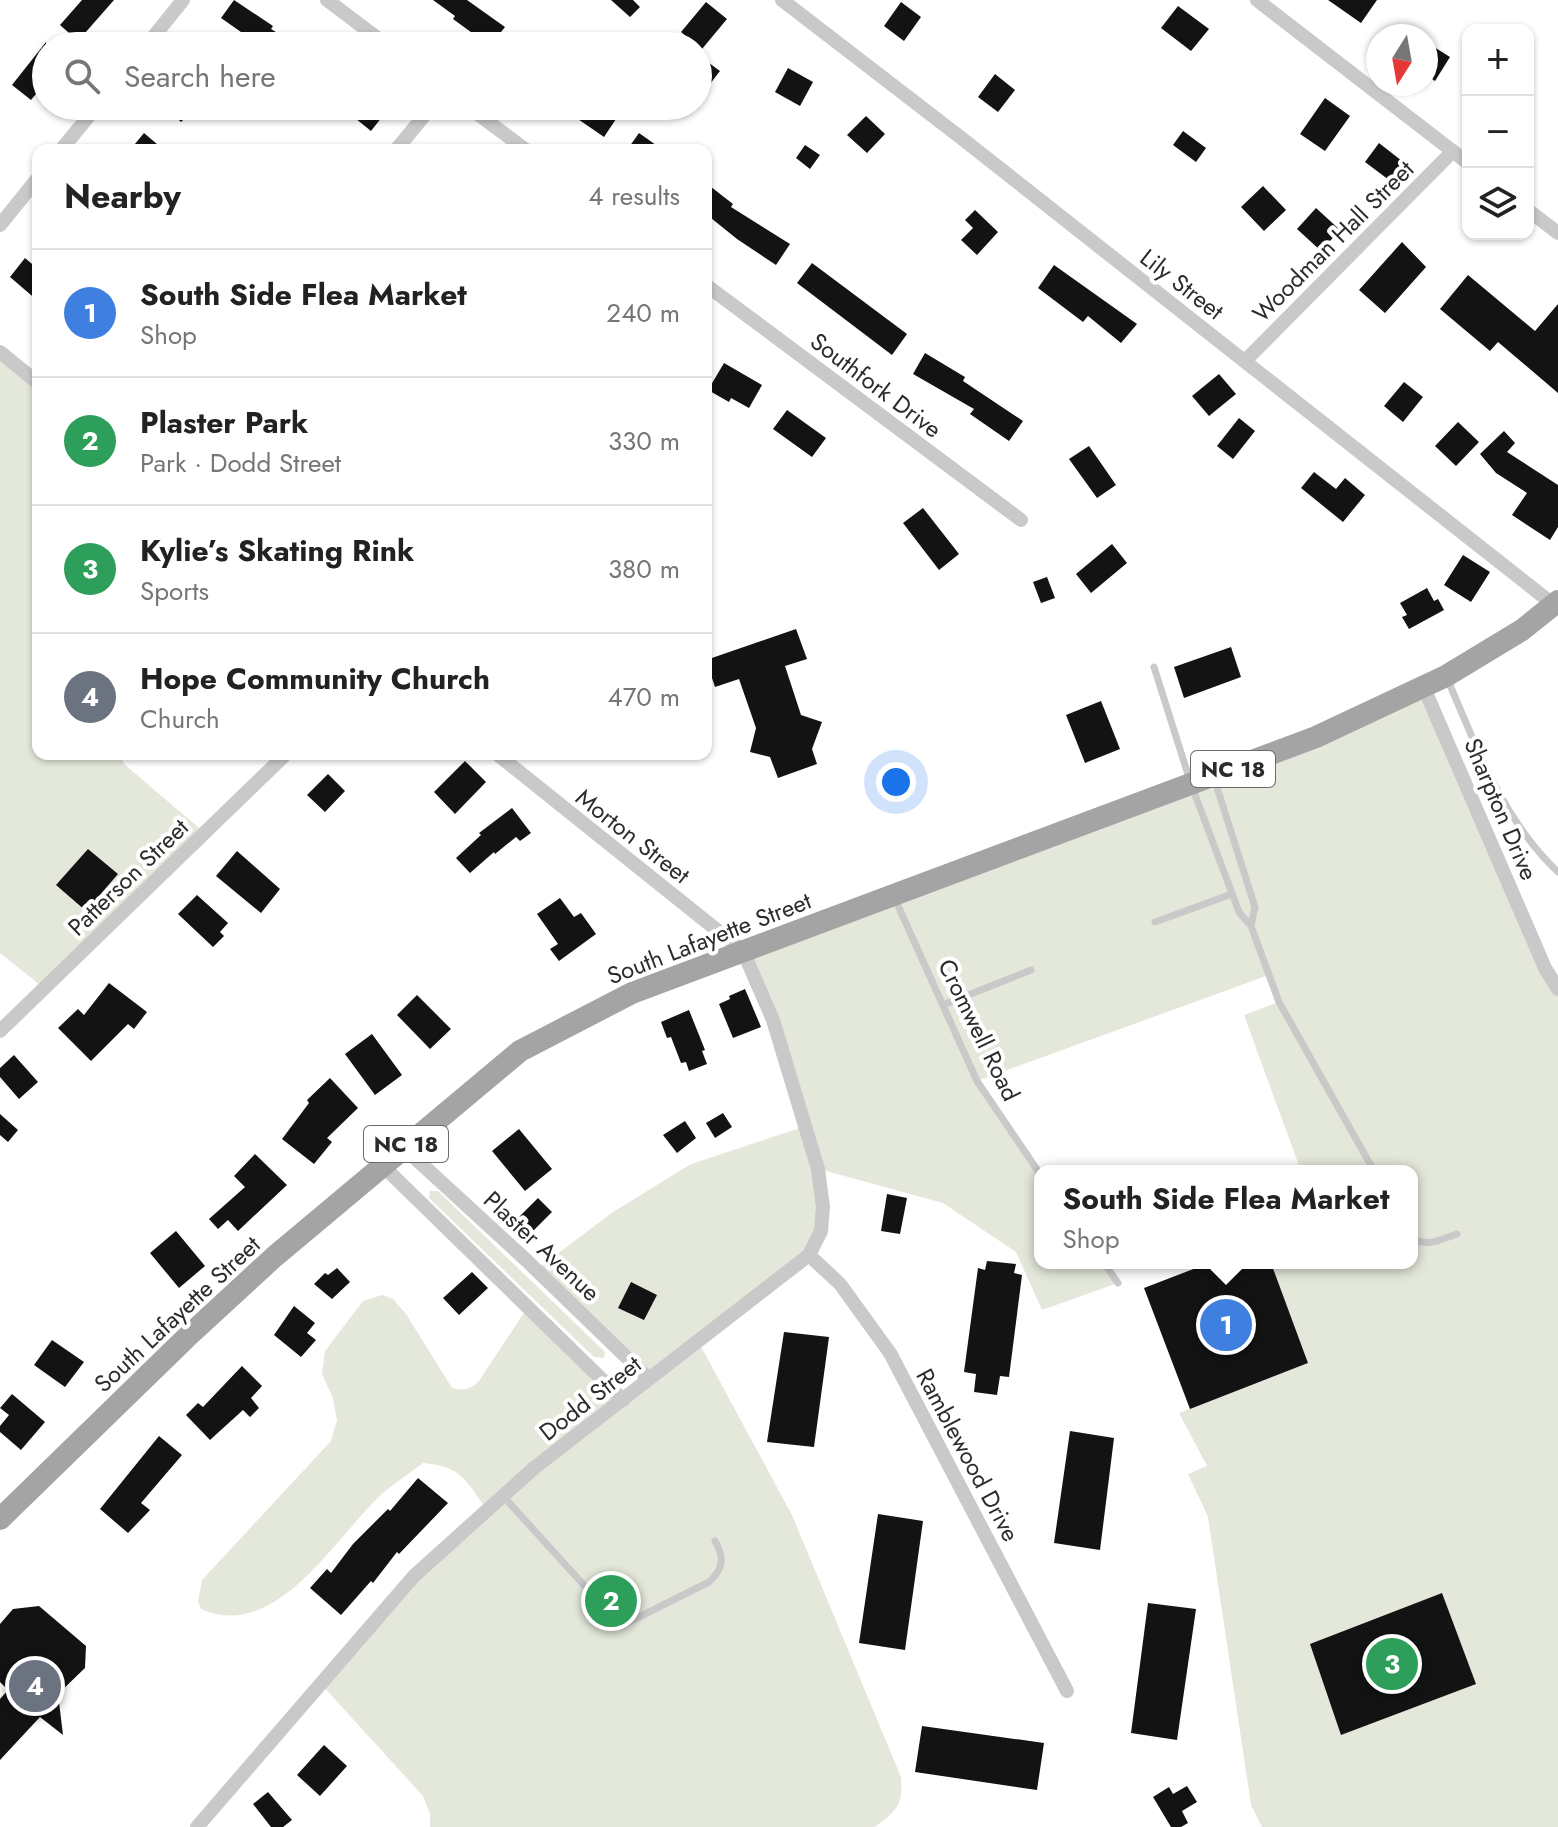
<!DOCTYPE html>
<meta charset="utf-8">
<style>
:root{--surface:#fff;--page:#f6f6f6;--text:#222;--muted:#767676;--line:#e0e0e0;--accent:#0f766e}
body{margin:0;font-family:Jost,sans-serif;background:var(--page);color:var(--text)}
.controls{position:absolute;right:24px;top:24px;display:grid;overflow:hidden;border-radius:16px;box-shadow:0 2px 6px #0004}
.controls button{width:72px;height:72px;display:grid;place-items:center;padding:0;border:0;border-bottom:2px solid var(--line);background:var(--surface);color:var(--text);font:40px sans-serif}
.compass{position:absolute;left:1366px;top:24px;width:72px;height:72px;border-radius:50%;background:var(--surface);box-shadow:0 2px 6px #0004;rotate:191deg}
.you{position:absolute;left:896px;top:782px;width:28px;height:28px;margin:-20px;border:6px solid #fff;border-radius:50%;background:#1a73e8;box-shadow:0 0 0 12px #1a73e833}
.badge{display:grid;place-items:center;width:52px;height:52px;border-radius:50%;background:var(--accent);color:#fff;font-size:26px;font-weight:700}
.pin{position:absolute;translate:-50% -50%;border:4px solid #fff;box-shadow:0 2px 8px #0006}
.popup{position:absolute;left:1034px;top:1165px;width:384px;height:104px;box-sizing:border-box;display:grid;place-content:center;border-radius:16px;background:var(--surface);filter:drop-shadow(0 2px 6px #0005);font-size:26px;white-space:nowrap;color:var(--muted)}
.popup b{font-size:30px;color:var(--text)}
.popup::after{content:'';position:absolute;left:50%;top:100%;margin-left:-16px;border:16px solid transparent;border-top-color:var(--surface)}
.list{margin:0;padding:0;list-style:none}
h2{display:flex;justify-content:space-between;align-items:center;height:104px;margin:0;padding:0 32px;font-size:34px}
h2 small{font-size:26px;font-weight:400;color:var(--muted)}
.list li{display:grid;grid-template-columns:52px 1fr auto;gap:24px;align-items:center;box-sizing:border-box;height:128px;padding:0 32px;border-top:2px solid var(--line)}
.list b{display:block;font-size:30px;white-space:nowrap}
.list p{margin:0;font-size:26px;white-space:nowrap;color:var(--muted)}
.list em{font-size:26px;font-style:normal;color:var(--muted)}
.icon{flex:none;width:44px;height:44px;fill:none;stroke:currentColor;stroke-width:2;stroke-linecap:round;stroke-linejoin:round}
.map{position:relative;flex:none;width:1558px;height:1827px;overflow:hidden}
.search{position:absolute;background:var(--surface);box-shadow:0 2px 6px #0004;left:32px;top:32px;width:680px;height:88px;display:flex;align-items:center;gap:20px;box-sizing:border-box;padding:0 28px;border-radius:44px;color:var(--muted);font-size:30px}
.panel{position:absolute;background:var(--surface);box-shadow:0 2px 6px #0004;left:32px;top:144px;width:680px;height:616px;border-radius:16px}
.map>svg:first-child{display:block}
</style>
<div class="map">
<svg width="1558" height="1827" viewBox="0 0 1558 1827">
<rect width="100%" height="100%" fill="#fff"/>
<path fill="#e3e8da" d="M0,352l38,31v371h83l3,10 81,69 -161,155 -44,-35z
M1424,688l134,301v838h-296l-11,-22 -43,-288 -20,-43 19,-8 -28,-53 129,-50 -37,-100h141v-92h-111l-57,-156 35,-13 -10,-27 -292,106 63,91v91h64l14,20 -76,27 -26,-58 -73,-49 -124,-34 -3,75 -118,97 94,174 109,262c2,29 -4,33 -26,50h-445v-13l-7,-18 -102,-112 93,-108 73,-66c-21,-29 -25,-44 -64,-47 -13,10 -27,19 -39,29 -48,43 -107,151 -183,117l-3,-8 4,-21 129,-139 6,-21 -4,-22 -11,-24 3,-23 38,-50 19,-6 11,4 13,15 46,74c12,3 18,2 27,-7l48,-73 95,91 27,-20 -113,-109 77,-58 78,-48 115,-38 -63,-175z
M430,1191h8l167,161 -1,6 -10,-1 -165,-159z"/>
<path fill="#131313" d="M82,0h32l-36,41 -18,-16z
M234,0l39,26 -2,3 28,17h-38l-40,-28z
M433,0h34l38,27 -15,19 -37,-27 2,-3z
M611,0h22l7,7 -10,10z
M1328,0h49l-16,23z
M706,2l21,17 -25,30 -21,-17z
M901,2l20,15 -17,24 -20,-15z
M1178,6l31,23 -18,22 -30,-23z
M46,42v40l-15,18 -19,-15z
M1426,42l24,15 -15,24 -9,-6z
M705,60l15,11 -14,18 -8,-6v-14z
M788,68l25,14 -13,24 -25,-14z
M995,74l20,16 -17,22 -20,-15z
M1325,98l25,18 -25,35 -25,-17z
M165,106h32l-16,16z
M340,106h38l8,6 -15,19z
M559,106h44l15,10 -14,21z
M866,116l19,18 -18,19 -20,-18z
M1183,131l23,17 -10,14 -23,-17z
M144,133l20,17h-34z
M639,133l24,17h-36z
M1379,143l32,25 -14,18 -32,-24z
M805,145l15,10 -10,14 -14,-11z
M706,183l27,21 -2,3 59,37 -14,21 -39,-26 -31,-25z
M1263,186l23,24 -22,21 -23,-24z
M1316,208l24,22 -19,21 -24,-22z
M975,210l23,22 -21,23 -16,-15 12,-12 -8,-8z
M1402,242l24,25 -41,46 -26,-23z
M25,258l13,11v32l-28,-24z
M812,263l95,71 -15,21 -95,-72z
M1054,265l83,59 -16,19 -33,-27 -5,6 -45,-34z
M1468,275l67,56 23,-27v89l-60,-51 -8,9 -50,-42z
M925,353l40,24 -2,4 60,40 -14,20 -39,-27 4,-5 -61,-35z
M724,363l38,22 -13,23 -18,-10 -2,4 -21,-12z
M1219,374l17,20 -27,22 -17,-20z
M1404,382l19,15 -20,25 -19,-16z
M787,410l39,28 -14,19 -39,-28z
M1239,418l16,13 -22,28 -16,-13z
M1458,422l21,20 -23,24 -21,-20z
M1504,431l11,12 -8,9 51,33v42l-8,13 -38,-25 15,-22 -31,-20 -16,-19z
M1089,446l27,39 -19,13 -28,-39z
M1314,472l22,17 9,-11 20,17 -22,27 -42,-34z
M923,508l36,46 -20,16 -36,-47z
M1112,544l15,19 -36,30 -15,-19z
M1463,555l27,17 -19,30 -27,-17z
M1047,577l8,21 -14,5 -8,-21z
M1427,588l7,13 4,-2 6,11 -35,19 -7,-12 5,-2 -7,-12z
M796,629l11,30 -22,7 16,49 21,7 -10,27 5,15 -39,14 -8,-21 -20,-5 6,-24 -17,-49 -24,8 -9,-27z
M1231,647l10,30 -57,21 -10,-31z
M1101,701l19,48 -35,14 -19,-48z
M465,761l21,21 -31,32 -21,-22z
M328,774l17,17 -20,21 -18,-17z
M512,808l19,25 -11,8 -4,-4 -21,17 -1,-2 -24,21 -14,-15 25,-23 -2,-2z
M88,849l30,25 -32,37 -30,-26z
M237,851l43,38 -19,24 -45,-37z
M197,895l31,28 -8,9 4,4 -11,11 -35,-33z
M560,898l14,19 7,-4 15,21 -37,27 -9,-12 8,-5 -21,-30z
M109,983l38,29 -13,17 -6,-5 -37,37 -33,-33 20,-19 6,6z
M745,989l16,38 -28,11 -14,-34 11,-5 -1,-3z
M417,995l34,34 -21,20 -33,-34z
M689,1010l16,40 -3,1 5,13 -18,7 -3,-9 -5,1 -10,-26 -4,1 -6,-16z
M372,1034l30,41 -27,20 -30,-41z
M14,1055l24,27 -19,17 -19,-22v-9z
M330,1078l28,30 -31,30 5,4 -18,22 -32,-25 27,-36 -2,-3z
M723,1113l9,14 -17,11 -9,-15z
M0,1114l18,16 -10,12 -8,-7z
M685,1121l11,17 -19,15 -14,-18z
M519,1129l33,40 -27,22 -33,-40z
M255,1154l32,31 -49,46 -10,-11 -10,9 -9,-10 36,-32 -11,-11z
M887,1194l20,4 -7,36 -19,-3z
M538,1198l14,14 -22,22 -14,-14z
M176,1231l29,35 -26,22 -29,-35z
M987,1261l29,3 -2,9 8,2 -13,102 -9,-1 -3,19 -23,-3 2,-18 -12,-2 14,-104 7,2z
M1209,1263h62l37,100 -118,46 -46,-121z
M337,1268l13,14 -18,17 -18,-15 11,-11 3,2z
M472,1272l16,16 -29,27 -16,-17z
M631,1282l26,13 -13,25 -26,-12z
M294,1306l21,17 -8,10 9,7 -15,17 -27,-22z
M784,1332l45,5 -15,110 -47,-5z
M52,1340l32,22 -19,25 -31,-22z
M242,1366l20,20 -11,12 8,10 -9,9 -7,-7 -33,30 -24,-25 12,-12 5,4z
M12,1394l33,28 -24,28 -21,-18v-6l9,-11 -9,-7z
M1070,1431l44,7 -14,112 -46,-7z
M159,1436l23,19 -41,48 9,7 -22,23 -28,-24z
M418,1478l30,25 -49,51 -2,-2 -24,31 -2,-2 -30,34 -31,-27 17,-19 4,4 22,-29 35,-35 2,2z
M878,1514l45,7 -18,129 -46,-7z
M1442,1593l34,91 -135,51 -31,-91z
M1148,1603l48,6 -19,131 -46,-7z
M39,1606l47,40 -1,22 -27,26 5,41 -23,-18 -40,43v-61l8,-9 -8,-8v-58l13,-15z
M922,1726l122,17 -7,47 -122,-18z
M324,1745l23,21 -27,30 -23,-21z
M1187,1786l10,16 -15,9 6,12 -7,4h-10l-18,-30 16,-10 4,7z
M268,1792l24,28 -9,7h-12l-18,-23z"/>
<g fill="none" stroke-linecap="round" stroke-linejoin="round">
<path stroke="#c9c9c9" stroke-width="7" d="M1154,667l37,117 48,128 12,14 4,-19 -41,-129
M1447,678c30,70 55,141 111,194
M895,899l82,182 63,93
M1155,922l77,-28
M1251,926l28,76 95,169
M943,1005l88,-35
M1412,1238c15,10 29,1 45,-4
M1104,1263l14,20
M503,1496l118,130 88,-44c14,-13 16,-24 6,-41"/>
<path stroke="#c9c9c9" stroke-width="14" d="M327,0l61,46
M782,0l178,137 594,468
M1257,0l211,163
M146,46l37,-46
M467,106l59,44
M61,150l36,-44
M396,150l36,-44
M1528,210l30,23
M0,225l38,-47
M706,285l315,235
M0,352l38,31
M1245,361l208,-210
M1424,688l121,280 13,21
M0,1031l286,-277
M403,1147l122,112 124,120
M382,1165l241,235
M809,1255l31,29 50,69 177,338
M197,1827l217,-251 120,-108 275,-213 12,-24 2,-24 -5,-38 -45,-149 -30,-69 -246,-197"/>
<path stroke="#a4a4a4" stroke-width="22" d="M0,1519l186,-181 88,-81 246,-206 112,-58 684,-256 130,-61 76,-46 36,-29"/>
</g>
<g text-anchor="middle" dominant-baseline="central" stroke-width="8" stroke-linejoin="round" paint-order="stroke">
<g fill="#fff" stroke="#6b6b6b" stroke-width="2">
<rect x="1191" y="751" width="84" height="36" rx="6"/>
<rect x="364" y="1126" width="84" height="36" rx="6"/>
</g>
<g font-size="22" font-weight="bold" fill="#2c2c2c">
<text x="1233" y="769">NC 18</text>
<text x="406" y="1144">NC 18</text>
</g>
<g font-size="24" fill="#2c2c2c" stroke="#fff">
<text transform="translate(1333 241) rotate(-45)">Woodman Hall Street</text>
<text transform="translate(1182 284) rotate(38)">Lily Street</text>
<text transform="translate(876 385) rotate(37)">Southfork Drive</text>
<text transform="translate(1501 809) rotate(67)">Sharpton Drive</text>
<text transform="translate(633 836) rotate(38)">Morton Street</text>
<text transform="translate(128 877) rotate(-44)">Patterson Street</text>
<text transform="translate(709 938) rotate(-21)">South Lafayette Street</text>
<text transform="translate(979 1030) rotate(64)">Cromwell Road</text>
<text transform="translate(542 1246) rotate(43)">Plaster Avenue</text>
<text transform="translate(177 1314) rotate(-43)">South Lafayette Street</text>
<text transform="translate(590 1398) rotate(-38)">Dodd Street</text>
<text transform="translate(968 1455) rotate(62)">Ramblewood Drive</text>
</g>
</g>
</svg>
<div class="controls">
<button>+</button>
<button>−</button>
<button><svg class="icon" aria-label="layers" viewBox="0 0 24 24"><path d="M12 4l9 5-9 5-9-5zM3 14l9 5 9-5"/></svg></button>
</div>
<svg class="compass" viewBox="-18 -18 36 36"><path d="M0-13l5 13h-10z" fill="#e53935"/><path d="M0 13l5-13h-10z" fill="#767676"/></svg>
<div class="you"></div>
<div class="pin badge" style="left:1226px;top:1325px;background:#3f7fe0">1</div>
<div class="popup"><b>South Side Flea Market</b>Shop</div>
<div class="pin badge" style="left:611px;top:1601px;background:#2e9e5b">2</div>
<div class="pin badge" style="left:1392px;top:1664px;background:#2e9e5b">3</div>
<div class="pin badge" style="left:35px;top:1686px;background:#6b7280">4</div>
<div class="search"><svg class="icon" aria-label="search" viewBox="0 0 24 24"><circle cx="10" cy="10" r="6"/><path d="M15 15l6 6"/></svg>Search here</div>
<section class="panel">
<h2>Nearby<small>4 results</small></h2>
<ul class="list">
<li><span class="badge" style="background:#3f7fe0">1</span><div><b>South Side Flea Market</b><p>Shop</p></div><em>240 m</em></li>
<li><span class="badge" style="background:#2e9e5b">2</span><div><b>Plaster Park</b><p>Park · Dodd Street</p></div><em>330 m</em></li>
<li><span class="badge" style="background:#2e9e5b">3</span><div><b>Kylie’s Skating Rink</b><p>Sports</p></div><em>380 m</em></li>
<li><span class="badge" style="background:#6b7280">4</span><div><b>Hope Community Church</b><p>Church</p></div><em>470 m</em></li>
</ul>
</section>
</div>
